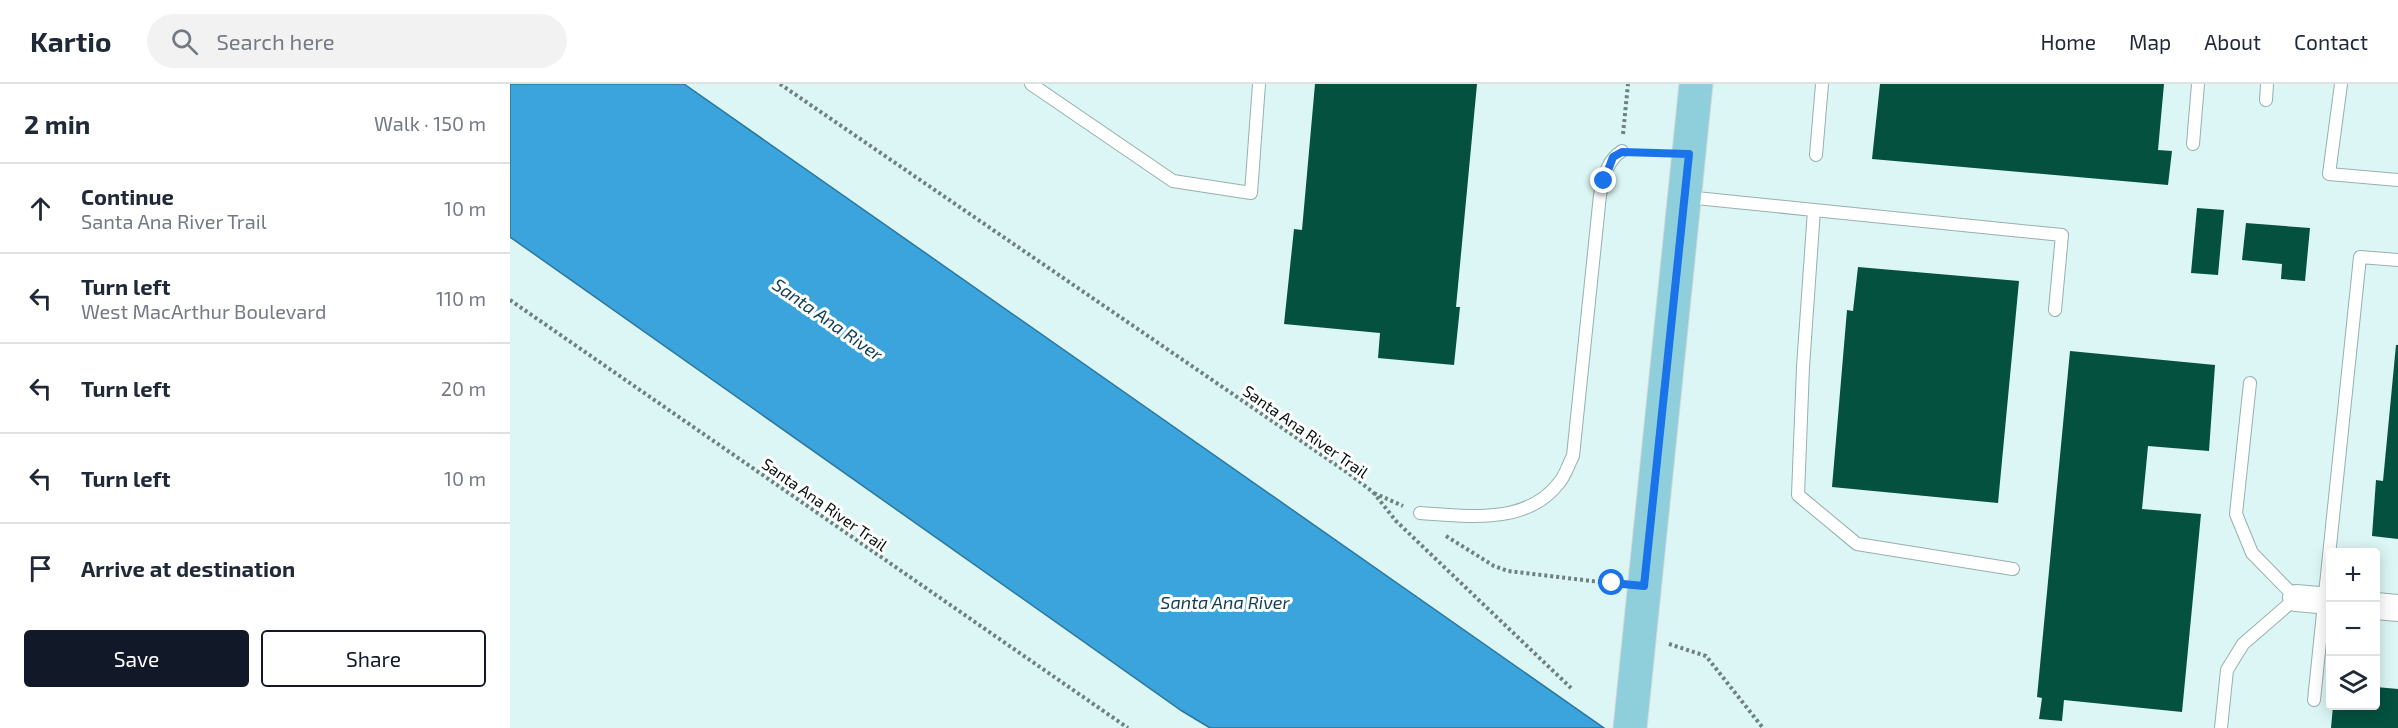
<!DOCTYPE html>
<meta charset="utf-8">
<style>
:root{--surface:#fff;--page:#f2f2f3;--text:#1f2937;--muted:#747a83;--line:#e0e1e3;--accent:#111827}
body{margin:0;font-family:"Exo 2",sans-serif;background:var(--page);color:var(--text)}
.controls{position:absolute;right:18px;bottom:18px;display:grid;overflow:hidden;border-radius:6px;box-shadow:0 3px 15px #0003}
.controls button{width:54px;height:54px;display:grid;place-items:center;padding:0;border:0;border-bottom:2px solid var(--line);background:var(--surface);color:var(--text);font:30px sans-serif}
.stop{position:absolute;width:18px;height:18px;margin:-14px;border:4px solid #1a73e8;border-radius:50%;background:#fff}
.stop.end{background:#1a73e8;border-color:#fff;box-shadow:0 2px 6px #0008}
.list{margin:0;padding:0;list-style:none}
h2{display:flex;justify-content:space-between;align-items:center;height:78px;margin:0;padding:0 24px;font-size:26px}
h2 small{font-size:20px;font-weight:400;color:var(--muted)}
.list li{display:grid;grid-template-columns:39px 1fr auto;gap:18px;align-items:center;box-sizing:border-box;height:90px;padding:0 24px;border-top:2px solid var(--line)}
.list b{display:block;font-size:22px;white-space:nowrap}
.list p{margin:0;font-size:20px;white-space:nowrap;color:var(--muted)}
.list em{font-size:20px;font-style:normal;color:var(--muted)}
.actions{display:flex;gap:12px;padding:18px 24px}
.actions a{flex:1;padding:14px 0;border:2px solid var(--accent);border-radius:6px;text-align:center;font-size:21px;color:var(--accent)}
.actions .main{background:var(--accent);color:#fff}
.icon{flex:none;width:33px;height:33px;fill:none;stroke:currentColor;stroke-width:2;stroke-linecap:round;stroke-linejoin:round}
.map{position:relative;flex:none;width:1888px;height:644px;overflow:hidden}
header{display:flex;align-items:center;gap:36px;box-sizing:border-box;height:84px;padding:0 30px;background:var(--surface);border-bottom:2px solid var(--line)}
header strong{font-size:28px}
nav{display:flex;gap:33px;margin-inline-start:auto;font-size:21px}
.search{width:420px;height:54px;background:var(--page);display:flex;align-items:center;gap:15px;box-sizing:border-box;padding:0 21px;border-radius:33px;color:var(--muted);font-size:22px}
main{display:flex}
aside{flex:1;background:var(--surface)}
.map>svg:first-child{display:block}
</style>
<header>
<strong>Kartio</strong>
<div class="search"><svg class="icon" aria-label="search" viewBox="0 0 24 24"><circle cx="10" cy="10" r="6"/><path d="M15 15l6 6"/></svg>Search here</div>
<nav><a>Home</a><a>Map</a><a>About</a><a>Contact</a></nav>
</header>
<main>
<aside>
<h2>2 min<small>Walk · 150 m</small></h2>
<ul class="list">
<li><svg class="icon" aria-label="ahead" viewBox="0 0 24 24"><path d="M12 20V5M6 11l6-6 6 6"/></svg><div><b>Continue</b><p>Santa Ana River Trail</p></div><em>10 m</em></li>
<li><svg class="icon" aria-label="left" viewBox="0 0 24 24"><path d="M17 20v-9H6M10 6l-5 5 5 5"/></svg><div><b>Turn left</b><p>West MacArthur Boulevard</p></div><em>110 m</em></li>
<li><svg class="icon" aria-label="left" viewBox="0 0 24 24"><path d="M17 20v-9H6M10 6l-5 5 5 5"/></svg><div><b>Turn left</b></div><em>20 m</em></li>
<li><svg class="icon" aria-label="left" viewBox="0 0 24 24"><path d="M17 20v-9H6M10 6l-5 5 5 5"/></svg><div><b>Turn left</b></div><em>10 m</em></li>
<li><svg class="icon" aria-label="arrive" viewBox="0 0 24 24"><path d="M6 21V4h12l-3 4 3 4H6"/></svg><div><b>Arrive at destination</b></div></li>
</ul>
<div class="actions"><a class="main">Save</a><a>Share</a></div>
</aside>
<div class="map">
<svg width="1888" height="644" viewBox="0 0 1888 644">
<rect width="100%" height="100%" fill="#dbf6f4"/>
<path fill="#3ba4dc" stroke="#2b779e" stroke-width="1.5" d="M0,0h174l920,644h-394l-28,-17 -672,-474z"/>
<path fill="#04513f" d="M805,0h162l-21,223h4l-6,58 -76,-7 2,-25 -96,-9 10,-95 8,1z
M1370,0h284l-6,66 14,1 -4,34 -296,-26z
M1687,124l27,2 -6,65 -27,-2z
M1736,139l64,5 -5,53 -24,-2 1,-15 -40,-4z
M1348,183l161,14 -21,222 -166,-16 15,-177 6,1z
M1886,261h2v194l-26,-3 4,-56 7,1z
M1560,267l145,14 -6,86 -61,-5 -6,63 59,5 -19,198 -118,-12 -2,21 -23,-2 3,-21 -5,-1z
M1866,603l22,2v39h-67l2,-22h43z"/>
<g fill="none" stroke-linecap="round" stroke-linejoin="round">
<g stroke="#97b0af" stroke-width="14">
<path id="service" d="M521,0l142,97 78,12 8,-109
M1831,0l-12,90 69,6
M1756,16l1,-16
M1683,60l5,-60
M1306,71l6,-71
M1176,113l128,13 -11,157 -5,128 59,49 156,25
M1304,126l248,25 -7,75
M910,429c47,3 106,12 138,-29 7,-7 10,-19 15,-28l27,-261c4,-17 6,-34 22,-44
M1804,616l46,-443 38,3
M1711,644l6,-58 16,-26 53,-46 -44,-45 -16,-39 14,-131"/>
</g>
<g stroke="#97b0af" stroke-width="28">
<path id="minor" d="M1786,514l34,3
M1866,522l22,2"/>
</g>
<g stroke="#d7d8d8" stroke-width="35">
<path id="primary" d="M1120,644l66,-644"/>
</g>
<path stroke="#6e807f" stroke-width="4" stroke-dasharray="3 3" stroke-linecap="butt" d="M270,0l568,389 25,19 23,29 175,167
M1113,50l5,-50
M1132,67l19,1
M0,216l618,428
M864,409l29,13
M936,452l48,30 14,5 109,13
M1159,560l37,12 57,72"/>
<use href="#service" stroke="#fff" stroke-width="12"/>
<use href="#minor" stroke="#fff" stroke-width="26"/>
<use href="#primary" stroke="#8fcfdc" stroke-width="33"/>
</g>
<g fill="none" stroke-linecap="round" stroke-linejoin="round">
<path stroke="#1a73e8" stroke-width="8" d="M1094,97l9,-24 9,-5 67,2 -45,432 -32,-3"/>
</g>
<g text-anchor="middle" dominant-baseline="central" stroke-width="6" stroke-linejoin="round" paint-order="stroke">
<g font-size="16" fill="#050d0d" stroke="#fff">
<text transform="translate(796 347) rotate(35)">Santa Ana River Trail</text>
<text transform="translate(315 420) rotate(35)">Santa Ana River Trail</text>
</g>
<g font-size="18" font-style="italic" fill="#113d54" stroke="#fff">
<text transform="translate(318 235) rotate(35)">Santa Ana River</text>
<text x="715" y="518">Santa Ana River</text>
</g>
</g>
</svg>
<div class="controls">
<button>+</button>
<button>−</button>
<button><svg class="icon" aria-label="layers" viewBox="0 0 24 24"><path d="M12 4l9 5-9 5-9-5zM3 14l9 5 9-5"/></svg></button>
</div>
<div class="stop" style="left:1102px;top:499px"></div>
<div class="stop end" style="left:1094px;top:97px"></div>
</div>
</main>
